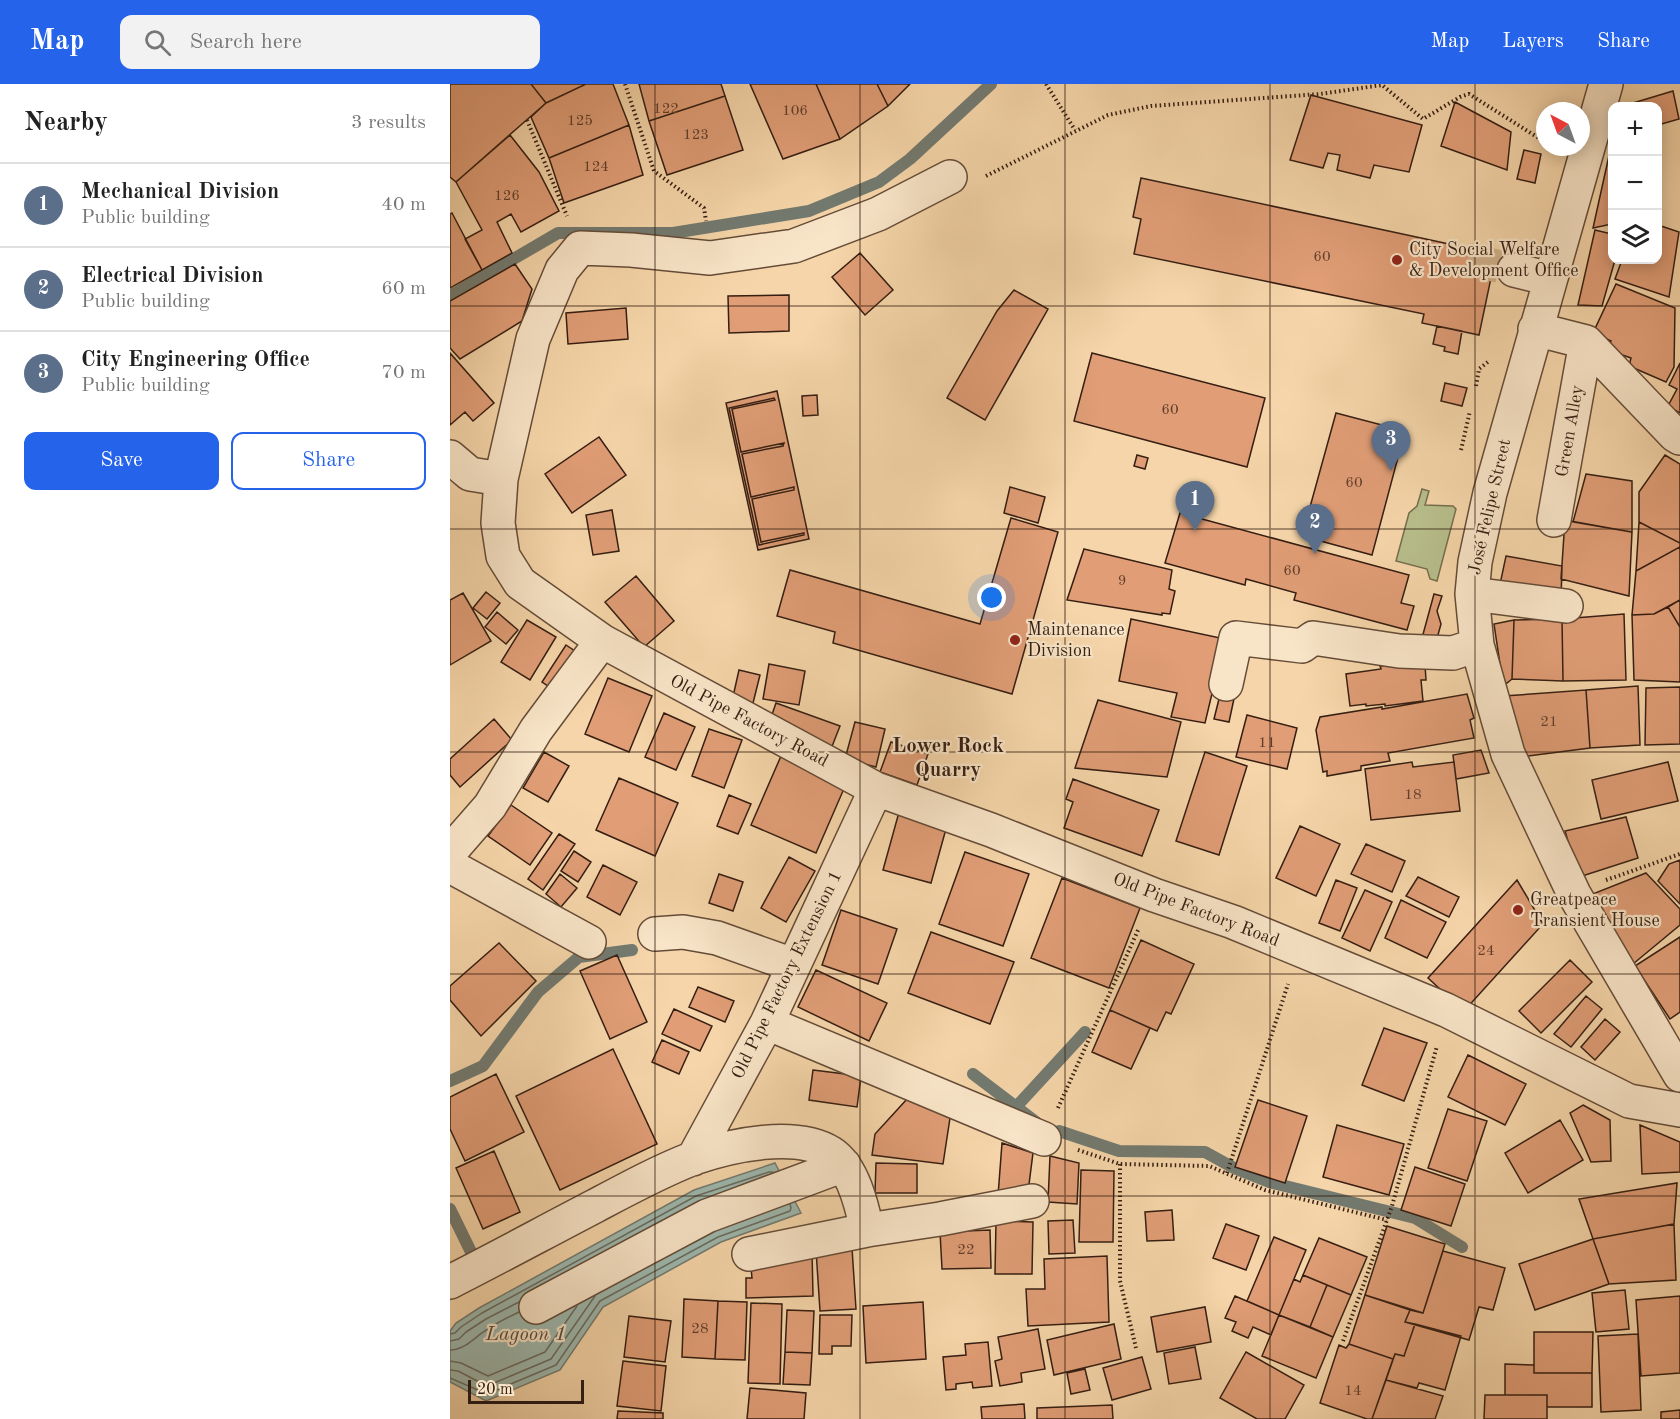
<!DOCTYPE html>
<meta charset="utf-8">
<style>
:root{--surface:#fff;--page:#f2f2f2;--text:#222;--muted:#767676;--line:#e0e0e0;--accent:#2563eb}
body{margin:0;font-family:"Old Standard TT",serif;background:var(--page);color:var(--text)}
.controls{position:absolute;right:18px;top:18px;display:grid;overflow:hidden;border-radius:12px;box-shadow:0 3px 15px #0003}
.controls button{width:54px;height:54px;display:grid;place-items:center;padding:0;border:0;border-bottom:2px solid var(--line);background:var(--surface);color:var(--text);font:30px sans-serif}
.compass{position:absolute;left:1086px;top:18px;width:54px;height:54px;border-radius:50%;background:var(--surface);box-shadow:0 3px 15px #0003;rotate:319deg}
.scale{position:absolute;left:18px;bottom:15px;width:116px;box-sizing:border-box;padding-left:6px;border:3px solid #351e12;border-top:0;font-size:16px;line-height:21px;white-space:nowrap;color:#351e12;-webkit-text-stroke:4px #f8e4c7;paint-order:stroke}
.you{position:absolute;left:542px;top:514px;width:21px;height:21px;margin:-15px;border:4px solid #fff;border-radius:50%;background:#1a73e8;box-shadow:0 0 0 9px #1a73e833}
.badge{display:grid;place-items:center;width:39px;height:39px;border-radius:50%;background:var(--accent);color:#fff;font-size:20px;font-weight:700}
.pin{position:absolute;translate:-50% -50px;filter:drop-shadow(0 2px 3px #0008)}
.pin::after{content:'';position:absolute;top:32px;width:21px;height:18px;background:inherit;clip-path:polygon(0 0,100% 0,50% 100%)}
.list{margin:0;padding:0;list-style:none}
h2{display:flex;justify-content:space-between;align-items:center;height:78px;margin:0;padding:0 24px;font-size:26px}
h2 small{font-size:20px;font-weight:400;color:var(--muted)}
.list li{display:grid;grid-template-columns:39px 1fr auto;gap:18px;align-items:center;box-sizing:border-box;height:84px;padding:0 24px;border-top:2px solid var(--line)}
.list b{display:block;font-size:22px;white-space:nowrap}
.list p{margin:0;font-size:20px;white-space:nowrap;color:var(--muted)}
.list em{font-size:20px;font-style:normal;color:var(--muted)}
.actions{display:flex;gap:12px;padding:18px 24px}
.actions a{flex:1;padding:14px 0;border:2px solid var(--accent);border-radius:12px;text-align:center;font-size:21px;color:var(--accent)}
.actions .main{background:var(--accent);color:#fff}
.icon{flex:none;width:33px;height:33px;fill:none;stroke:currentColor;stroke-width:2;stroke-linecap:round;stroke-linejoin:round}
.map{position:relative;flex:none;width:1230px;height:1335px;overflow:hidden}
header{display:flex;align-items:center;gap:36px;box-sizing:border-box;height:84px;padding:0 30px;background:var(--accent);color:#fff}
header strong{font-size:28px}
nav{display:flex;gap:33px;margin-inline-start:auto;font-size:21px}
.search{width:420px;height:54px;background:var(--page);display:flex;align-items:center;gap:15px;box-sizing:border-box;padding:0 21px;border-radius:12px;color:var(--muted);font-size:22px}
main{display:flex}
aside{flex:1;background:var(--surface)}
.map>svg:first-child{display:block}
</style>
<header>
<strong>Map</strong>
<div class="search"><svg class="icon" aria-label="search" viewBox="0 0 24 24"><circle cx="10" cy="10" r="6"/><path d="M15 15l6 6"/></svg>Search here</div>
<nav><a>Map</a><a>Layers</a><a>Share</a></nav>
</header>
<main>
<aside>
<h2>Nearby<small>3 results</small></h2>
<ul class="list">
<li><span class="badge" style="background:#5c6f8a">1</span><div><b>Mechanical Division</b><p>Public building</p></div><em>40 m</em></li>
<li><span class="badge" style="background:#5c6f8a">2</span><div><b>Electrical Division</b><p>Public building</p></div><em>60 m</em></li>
<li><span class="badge" style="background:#5c6f8a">3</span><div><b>City Engineering Office</b><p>Public building</p></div><em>70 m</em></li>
</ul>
<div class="actions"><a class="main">Save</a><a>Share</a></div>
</aside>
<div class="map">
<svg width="1230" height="1335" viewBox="0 0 1230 1335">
<rect width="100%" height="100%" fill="#f5d5a9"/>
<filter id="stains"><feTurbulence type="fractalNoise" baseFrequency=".00333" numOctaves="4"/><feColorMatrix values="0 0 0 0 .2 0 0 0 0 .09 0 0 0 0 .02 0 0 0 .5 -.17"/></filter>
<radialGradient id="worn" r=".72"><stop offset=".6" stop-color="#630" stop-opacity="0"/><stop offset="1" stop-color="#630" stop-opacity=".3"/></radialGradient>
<path fill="#b7be8b" stroke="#766e4e" stroke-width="1.5" d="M972,405l7,2 -4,14 28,1 3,3 -19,72 -7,-2 -3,-10 -31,-8 13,-48 8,-7z"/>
<path fill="#9db8ae" stroke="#737a70" stroke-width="1.5" d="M325,1079l26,50 -80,29 -118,65 -43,63 -74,31 -36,-19v-51l6,-8 23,-15 215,-118z"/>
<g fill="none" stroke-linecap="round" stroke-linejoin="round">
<path stroke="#696b60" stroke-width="1.5" d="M0,1250l5,-1 6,-6 21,-14 214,-117 73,-24h4
M0,1257l9,-2 7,-7 20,-13 33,-17
M0,1266c16,0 25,-14 38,-21 10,-7 21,-12 31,-17
M0,1277l11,2 27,13 57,-24 32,-46
M0,1286l8,1 29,15 64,-27 44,-63
M0,1294l37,16 69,-29 44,-64 118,-64 72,-26 1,-3 -1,-4"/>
<path stroke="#737a70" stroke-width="12" d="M0,212l108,-63h115l136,-22 70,-29 31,-23 81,-75
M523,990l63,48
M0,997l33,-15 55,-74 41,-35 53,-7
M566,1023l69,-75
M609,1047l60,20 86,1 29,16 35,14 146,36 47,29
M0,1125l23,47"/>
</g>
<path fill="#e09d76" stroke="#351e12" stroke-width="1.5" d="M0,0h81l15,19 -90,79 -6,-5z
M81,0h55l-40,19z
M136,0h27l16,41 -80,33 -18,-41 15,-14z
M189,0h82l4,12 -76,25z
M300,0h66l24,55 -57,20z
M366,0h61l11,22 -48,33z
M427,0h33l-22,22z
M1223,7l6,28 -21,6v-19h-35z
M861,11l111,30 -13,47 -35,-7 -4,13 -33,-8 3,-15 -12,-2 -5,15 -33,-8z
M275,12l18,54 -76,25 -18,-54z
M1005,18l56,30 -4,38 -66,-24z
M179,41l14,50 -79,28 -15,-45z
M60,51l29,37 20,39 -38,21 -10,-18 -14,8 15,31 -30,17 -17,-31 17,-9 -26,-48z
M1162,58v82l-19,4z
M1074,66l17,4 -6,29 -18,-4z
M691,94l355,76 -17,81 -57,-12 2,-9 -290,-60 7,-35 -8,-2z
M2,129l30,57 -32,18v-74z
M1208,141l21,7 -10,65 -54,-18 7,-19h36z
M1145,146l17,4v26h3l-13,46 -24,-1z
M410,169l33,37 -28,25 -33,-38z
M65,180l17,25 -10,32 -62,38 -10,-11v-47z
M1166,200l59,24 -1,59 -8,15 -37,-16 2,-8 -23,-8 3,-9 -18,-8z
M564,206l34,19 -63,111 -38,-22 50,-87z
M339,211v36l-60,2 -1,-37z
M176,224l2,31 -60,5 -2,-31z
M987,242l25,5 -4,23 -14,-3 1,-4 -12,-3z
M0,269l44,50 -21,18 -8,-9 -15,13z
M642,269l173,45 -18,69 -173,-46z
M1230,279v50l-12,-7 9,-17 -8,-4z
M995,299l22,5 -5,18 -21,-5z
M327,307l32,148 -51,11 -32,-147z
M367,311l1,20 -15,1 -1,-20z
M324,314l1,2 -43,9 9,43 43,-9 -1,3 -41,8 9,43 43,-10v3l-42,9 9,43 43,-9v2l-45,10 -30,-137z
M324,314l1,2 -43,9 9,43 43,-9 -1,3 -41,8 9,43 43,-10v3l-42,9 9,43 43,-9v2l-45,10 -30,-137z
M886,329l69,18 -33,124 -70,-19z
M149,353l27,38 -54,38 -27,-39z
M687,371l11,3 -3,11 -11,-3z
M1215,371l15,9v79l-41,-21v-30z
M1136,390l46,7v51l-59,-10z
M560,403l35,10 -7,26 -34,-10z
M162,426l7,41 -26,4 -7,-40z
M730,429l229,62 -8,28 13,3 -7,24 -113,-30 2,-7 -50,-14 -1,6 -80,-22z
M561,434l47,14 -46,162 -179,-51 2,-11 -58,-16 13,-46 190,54z
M1115,436l67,12 -3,64 -68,-17z
M1189,438l41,21v4l-44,24z
M1230,463v53l-26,14 -22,1 4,-44z
M634,465l88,21 -3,19 6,2 -5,23 -8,-1v2l-95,-15z
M1056,472l56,10 -1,33 -62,-10z
M186,492l38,45 -30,26 -39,-45z
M36,508l14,11 -13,16 -14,-11z
M13,509l28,48 -41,24v-65z
M984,510l8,2 -5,15 4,13 -5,18 -14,-4z
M1230,516v27l-12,-20z
M1218,523l12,20v55l-46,-2 -2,-65 22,-1z
M47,528l21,18 -12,14 -21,-17z
M1174,530l2,66 -63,1 -1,-62z
M681,535l94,20 -20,84 -34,-6 6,-24 -58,-12z
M1112,535l1,62 -51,-2 2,-59z
M77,536l29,17 -26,43 -29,-18z
M1064,536l-2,59 -5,4 -4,1 -9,-60z
M116,561l18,12 -24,37 -18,-12z
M969,578l6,3 1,15h-5l2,21 -38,5v-2l-19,2v-2l-16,2 -4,-32 35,-5 -1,-3z
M319,580l36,7 -6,34 -36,-6z
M289,586l21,5 -8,32 -20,-6z
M158,594l44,18 -23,56 -44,-18z
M1188,602l2,59 -50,3 -4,-58z
M1230,603v57l-35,1 1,-57z
M1136,606l4,58 -70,9 -16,-61z
M771,607l14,3 -6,28 -15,-3z
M1017,610l7,24 -4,2 4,18 -86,15 2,8 -29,5v4l-34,6v-5l-4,1 -7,-42 4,-13 62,-10v2z
M648,616l83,22 -14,55 -92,-9z
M326,619l64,23 -9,23 -63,-23z
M214,629l31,14 -19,43 -31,-13z
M797,631l50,13 -10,41 -51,-12z
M44,635l18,21 -52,47 -10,-12v-16z
M405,638l30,7 -9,38 -31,-8z
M259,645l33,11 -18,48 -32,-12z
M441,658l37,12 -11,31 -37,-13z
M1031,666l8,23 -33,6 -3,-24z
M94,668l25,14 -21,36 -25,-14z
M755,668l42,14 -28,89 -43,-14z
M331,672l65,28 -30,69 -65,-28z
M962,678l1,5 41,-5 6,49 -89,9 -6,-51z
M1218,678l10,39 -77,18 -9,-39z
M169,694l59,25 -23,53 -59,-26z
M623,695l86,31 -17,46 -78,-28 9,-26 -7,-3z
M279,711l22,9 -13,30 -21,-8z
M61,721l41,28 -22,32 -42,-29z
M451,721l48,13 -18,65 -48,-13z
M1176,733l12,41 -59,19 -14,-46z
M850,742l40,18 -24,52 -40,-18z
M109,750l16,10 -32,46 -15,-11z
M916,760l39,17 -13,31 -41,-18z
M124,767l17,11 -13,20 -17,-11z
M515,768l64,22 -26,72 -64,-22z
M339,773l26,14 -29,51 -25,-14z
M1230,776v44l-22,-23 11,-17z
M153,781l34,17 -17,33 -33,-18z
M1196,789l34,36v16l-47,39 -48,-67z
M110,790l17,14 -16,19 -15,-13z
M269,790l24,8 -10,29 -24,-8z
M968,793l41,20 -10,20 -43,-21z
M612,794l78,30 -31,80 -78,-30z
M886,796l21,8 -17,43 -21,-8z
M1067,796l26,44 -79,87 -36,-33z
M915,806l27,12 -22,49 -28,-13z
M951,816l45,22 -19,36 -42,-20z
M391,826l56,19 -19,55 -56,-19z
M481,848l83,30 -24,62 -82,-31z
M1230,853v75l-10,7 -35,-53z
M691,856l53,24 -23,50 -5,-2 -9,19 -47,-21z
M49,859l37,38 -55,55 -31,-36v-14z
M167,871l30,67 -37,17 -30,-68z
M1120,876l22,22 -51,51 -22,-22z
M366,886l71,33 -18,38 -71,-34z
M248,903l36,14 -9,21 -36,-15z
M1136,912l16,13 -31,38 -17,-13z
M224,925l38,17 -12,25 -38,-17z
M660,926l40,18 -19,41 -39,-17z
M1155,935l15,13 -25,28 -14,-13z
M934,944l43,15 -23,58 -42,-16z
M212,956l27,12 -10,22 -27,-12z
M163,965l44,95 -97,46 -44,-94z
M1018,971l58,29 -21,41 -57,-28z
M363,986l48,6 -4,31 -48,-7z
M46,990l28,58 -59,29 -15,-32v-32z
M458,1014l42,20 -7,46 -71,-9 3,-21z
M808,1016l49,16 -22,67 -50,-16z
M1133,1021l27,15 1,41 -20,1 -21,-49z
M998,1025l39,12 -20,60 -39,-13z
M1110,1036l23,40 -55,33 -23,-40z
M887,1041l67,19 -15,51 -66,-18z
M1190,1041l40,17v30l-38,2z
M552,1059l31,10 -5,39 -30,4z
M44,1067l26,61 -37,17 -27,-61z
M600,1072l29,7 -2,41 -29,-2z
M426,1079l41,1v29h-42z
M965,1083l50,17 -14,42 -50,-16z
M631,1086l33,1 -1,71h-34z
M1227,1099l-3,41 -81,15 -14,-40z
M722,1126l2,30 -27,1 -2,-29z
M623,1136l2,33 -26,1 -1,-33z
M546,1137l37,1 -1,52h-37z
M776,1140l33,12 -13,34 -33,-12z
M1224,1140l2,56 -67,4 -16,-45z
M937,1142l58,18 -22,69 -58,-18z
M540,1146l1,38 -49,1 -2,-37z
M824,1153l32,13 -27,65 -32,-14z
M869,1154l48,19 -16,38 -48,-20z
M1143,1155l16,45 -74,26 -16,-46z
M402,1164l4,61 -36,2 -4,-61z
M362,1166l1,46 -67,2v-20h6l-1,-10z
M993,1167l62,17 -12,42 -14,-3 -10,33 -64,-18 5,-12 13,3z
M657,1172l2,66 -81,4 -2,-37h19l-1,-30z
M853,1191l24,10 -17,42 -31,-12 15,-36 6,3z
M877,1201l24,10 -18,42 -23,-10z
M1175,1206l4,39 -33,3 -4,-39z
M915,1211l45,15 -5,12 10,2 -11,32 -9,-2 -2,5 -44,-15z
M785,1212l44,19 -8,20 -18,-8 -5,11 -16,-7 4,-9 -11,-4z
M1230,1212v77l-39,3 -5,-76z
M234,1215l34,2 -3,58 -33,-2z
M268,1217l29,1 -2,58 -30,-1z
M473,1218l3,57 -60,4 -3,-57z
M301,1219l31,1 -2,80 -32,-1z
M755,1223l6,35 -54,10 -6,-35z
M337,1226l27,1 -2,42 -27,-1z
M370,1231h32l-1,31h-19v8h-13z
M829,1231l54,22 -17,41 -54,-22z
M179,1232l42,5 -6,41 -41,-5z
M664,1240l7,35 -67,16 -7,-35z
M965,1240l46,12 -16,54 -26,-7 -2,5 -31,-8 9,-26 9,2z
M588,1245l7,40 -24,4 1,9 -22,4 -5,-25 7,-2 -4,-22z
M1084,1248h59l-1,41h-58z
M1188,1250l3,76 -40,2 -3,-76z
M538,1258l4,44 -19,2 -1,-6 -16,2v5l-10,1 -3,-33 23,-2 -1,-11z
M899,1260l44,15 -21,60h-5l-47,-16 19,-58 7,3z
M745,1263l6,32 -32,5 -5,-31z
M335,1268l27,1 -2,32 -27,-1z
M796,1268l58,33 -19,34h-28l-37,-21z
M692,1273l9,32 -39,11 -9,-32z
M173,1277l43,5 -5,45 -44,-5z
M1055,1280l29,1v8h58v34h-45v-12h-42z
M635,1285l5,21 -19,4 -4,-21z
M936,1296l57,16 -8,23h-63z
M300,1304l56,5 -2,26h-57z
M1035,1311h62v24h-63z
M574,1320l1,15h-43l-1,-12z
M662,1321l1,14h-76v-11z
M1230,1326v9h-19v-7z
M168,1327l45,2v6h-46z"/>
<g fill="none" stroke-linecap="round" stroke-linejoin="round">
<path stroke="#cfb08b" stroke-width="33" stroke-dasharray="33 16" stroke-linecap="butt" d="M1017,175l47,11"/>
<g stroke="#654c38" stroke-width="36">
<path id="minor" d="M1156,0l-116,409 -15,69 -3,32 5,51 31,109 66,140 106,181
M500,93l-72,37 -84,32 -84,12 -79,-8 -51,-2 -18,22 -29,69 -32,140 -3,44 5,33 17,27 82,58 274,148 115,41 163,65 79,27 213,88 183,91 51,9
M1064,186l36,9
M1085,245l51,13 89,93 5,3
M0,373l20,17 31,5
M1104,436l32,-178
M1022,510l94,12
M776,600l10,-46 66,8 11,-8 86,13 54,2 24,-8
M0,768l40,-46 46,-76 66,-89
M0,782l139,76
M205,850l28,-2 34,6 76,27
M317,939l277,116
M243,1075l74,-136 109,-234
M299,1170l118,-24 73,-11 92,-18
M0,1198c49,-25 97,-51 145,-76 32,-17 65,-35 99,-48 37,-13 102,-27 137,-5 22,14 31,53 36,77
M86,1223l171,-91 137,-51"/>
</g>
<path stroke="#351e12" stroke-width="4" stroke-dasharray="1.5 3" stroke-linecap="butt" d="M175,0l29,87 50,37 2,13
M596,0l29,46
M77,36l40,96
M536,92l122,-61 43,-9 169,-12 62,-9 41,34 37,-22 9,-3 76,48
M1026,302l3,-17 10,-8
M1011,366l9,-39
M1156,796l74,-26
M608,1024l81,-180
M628,1066l42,14 89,2 56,24 122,30
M670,1080v117l16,67
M777,1089l61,-189
M893,1257l49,-135 45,-160"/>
<use href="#minor" stroke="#f8e4c7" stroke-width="33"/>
</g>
<path fill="none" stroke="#351e12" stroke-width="1.5" stroke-opacity="0.55" d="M205,0v1335M410,0v1335M615,0v1335M820,0v1335M1025,0v1335M0,222h1230M0,445h1230M0,668h1230M0,890h1230M0,1112h1230"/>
<g fill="#8f2418" stroke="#f8e4c7" stroke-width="2">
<circle cx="947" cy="176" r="6"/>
<circle cx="565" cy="556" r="6"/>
<circle cx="1068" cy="826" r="6"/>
</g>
<g text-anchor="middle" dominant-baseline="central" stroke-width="4.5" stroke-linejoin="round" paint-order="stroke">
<g font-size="15" fill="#603e2b">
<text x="216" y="25">122</text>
<text x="345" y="27">106</text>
<text x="130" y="37">125</text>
<text x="246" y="51">123</text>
<text x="146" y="83">124</text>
<text x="57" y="112">126</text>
<text x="872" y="173">60</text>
<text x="720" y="326">60</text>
<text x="904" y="399">60</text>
<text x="842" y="487">60</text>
<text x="672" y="497">9</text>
<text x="1099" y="638">21</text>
<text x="817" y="659">11</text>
<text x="963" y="711">18</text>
<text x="1036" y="867">24</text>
<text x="516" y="1166">22</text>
<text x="250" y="1245">28</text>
<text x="903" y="1307">14</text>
</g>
<g font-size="18" fill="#351e12" stroke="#f8e4c7" text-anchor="start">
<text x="959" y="166">City Social Welfare<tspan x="959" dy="21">&amp; Development Office</tspan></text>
<text x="577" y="546">Maintenance<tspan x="577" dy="21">Division</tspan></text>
<text x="1080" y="816">Greatpeace<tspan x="1080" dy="21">Transient House</tspan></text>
</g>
<g font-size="18" fill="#351e12" stroke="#f8e4c7">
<text transform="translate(1120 347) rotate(-80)">Green Alley</text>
<text transform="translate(1040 423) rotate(-77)">José Felipe Street</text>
<text transform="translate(299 637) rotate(28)">Old Pipe Factory Road</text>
<text transform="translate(746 826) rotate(21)">Old Pipe Factory Road</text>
<text transform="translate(337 891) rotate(-64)">Old Pipe Factory Extension 1</text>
</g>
<g font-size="20" font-style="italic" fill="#544c41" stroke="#f8e4c7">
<text x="76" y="1251">Lagoon 1</text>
</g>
<g font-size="21" font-weight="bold" fill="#351e12" stroke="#f8e4c7">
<text x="498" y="662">Lower Rock<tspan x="498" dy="24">Quarry</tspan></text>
</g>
</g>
<rect width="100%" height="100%" filter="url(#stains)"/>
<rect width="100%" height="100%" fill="url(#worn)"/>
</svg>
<div class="controls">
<button>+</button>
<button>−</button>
<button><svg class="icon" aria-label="layers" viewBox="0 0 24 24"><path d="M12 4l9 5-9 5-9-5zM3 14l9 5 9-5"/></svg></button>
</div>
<svg class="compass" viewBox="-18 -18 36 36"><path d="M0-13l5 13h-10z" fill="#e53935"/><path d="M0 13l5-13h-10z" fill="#767676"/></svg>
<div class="scale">20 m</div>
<div class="you"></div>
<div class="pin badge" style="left:745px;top:447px;background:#5c6f8a">1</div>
<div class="pin badge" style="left:865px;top:470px;background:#5c6f8a">2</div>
<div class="pin badge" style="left:941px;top:387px;background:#5c6f8a">3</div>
</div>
</main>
